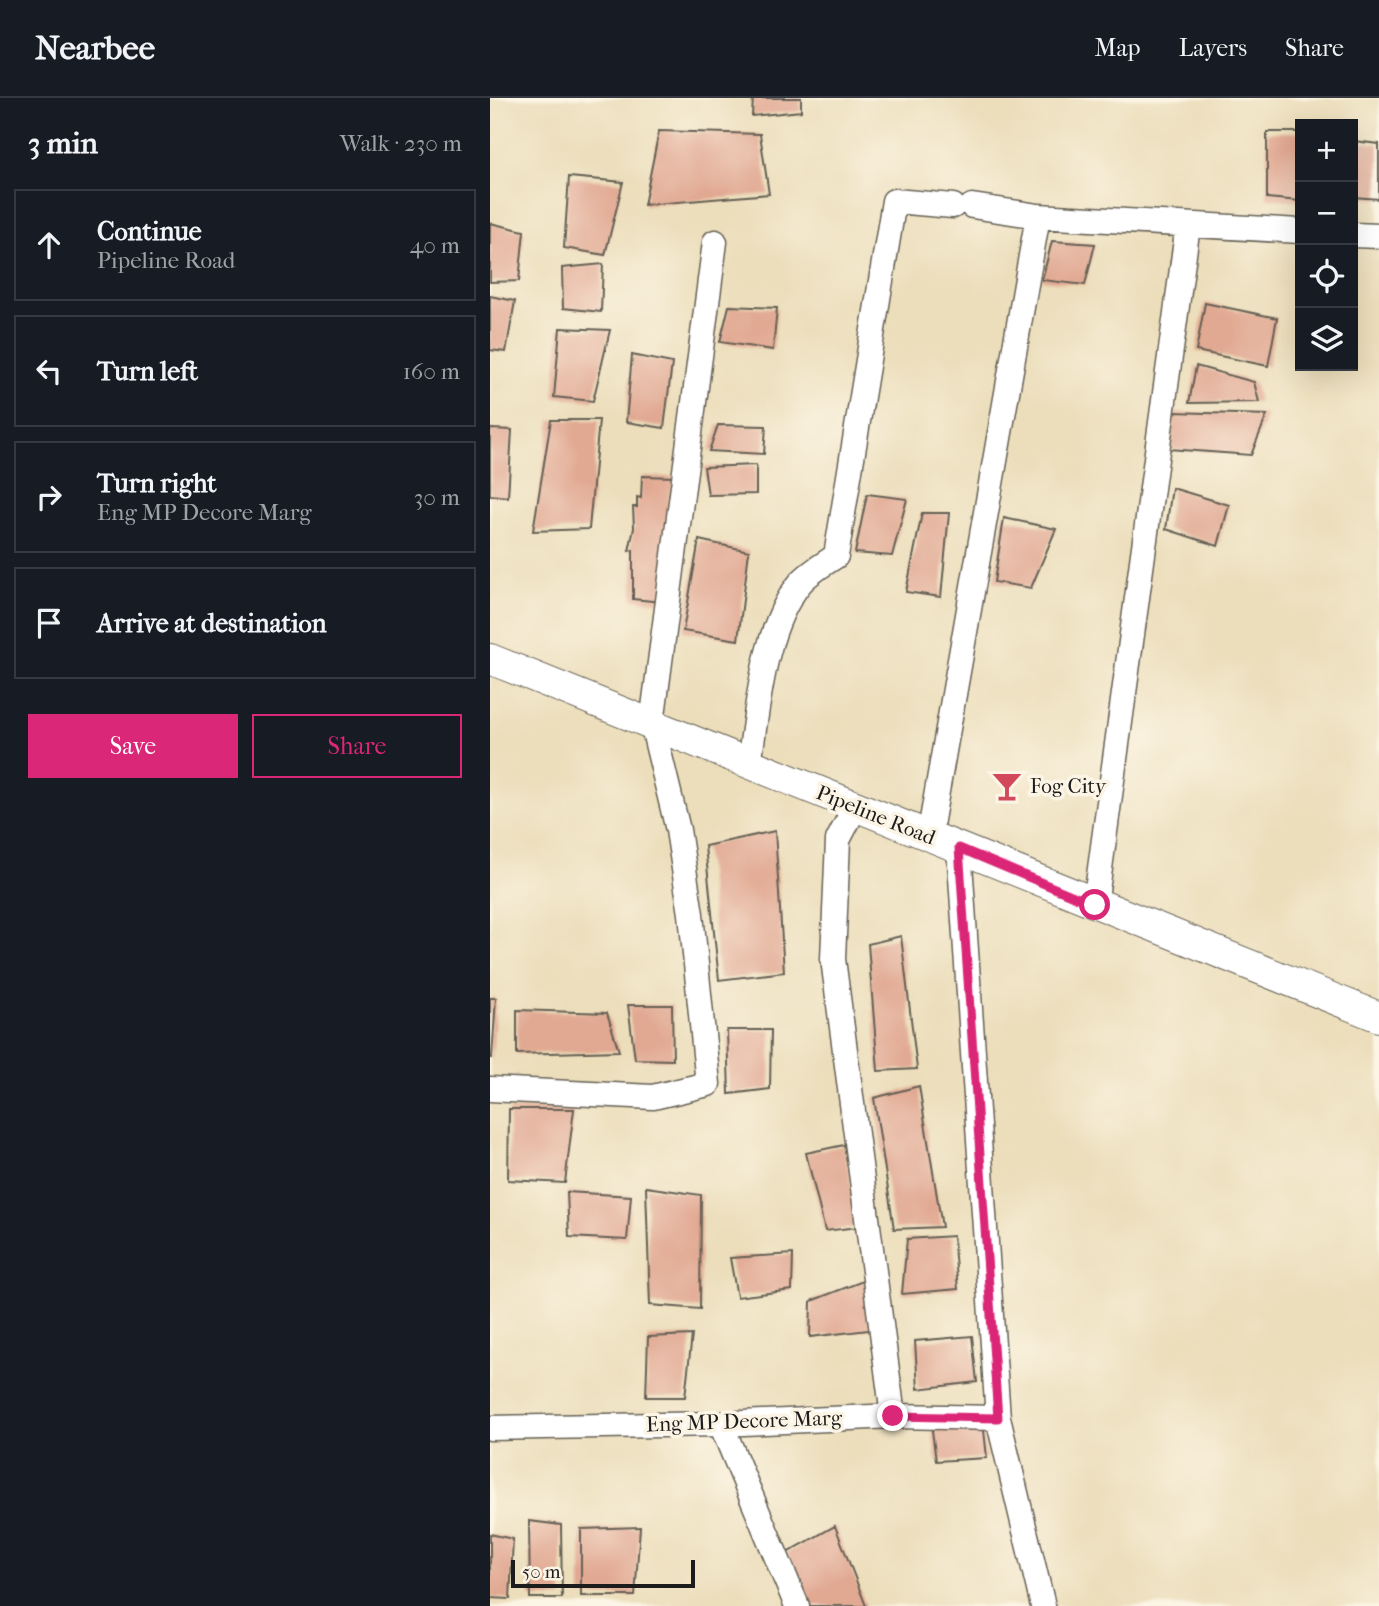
<!DOCTYPE html>
<meta charset="utf-8">
<style>
:root{--surface:#171b24;--page:#242831;--text:#f1f3f6;--muted:#9ea1a6;--line:#363941;--accent:#db2777}
body{margin:0;font-family:"IM FELL French Canon",serif;background:var(--page);color:var(--text)}
.controls{position:absolute;right:21px;top:21px;display:grid;overflow:hidden;border-radius:0px;box-shadow:0 7px 28px #0002}
.controls button{width:63px;height:63px;display:grid;place-items:center;padding:0;border:0;border-bottom:2px solid var(--line);background:var(--surface);color:var(--text);font:35px sans-serif}
.scale{position:absolute;left:21px;bottom:18px;width:184px;box-sizing:border-box;padding-left:7px;border:4px solid #1c1c1c;border-top:0;font-size:19px;line-height:24px;white-space:nowrap;color:#1c1c1c;-webkit-text-stroke:5px #fcf5e5;paint-order:stroke}
.stop{position:absolute;width:21px;height:21px;margin:-16px;border:5px solid #db2777;border-radius:50%;background:#fff}
.stop.end{background:#db2777;border-color:#fff;box-shadow:0 2px 7px #0008}
.list{margin:0;padding:0;list-style:none}
h2{display:flex;justify-content:space-between;align-items:center;height:91px;margin:0;padding:0 28px;font-size:30px}
h2 small{font-size:23px;font-weight:400;color:var(--muted)}
.list li{display:grid;grid-template-columns:46px 1fr auto;gap:21px;align-items:center;box-sizing:border-box;height:112px;margin:0 14px 14px;padding:0 14px;border:2px solid var(--line);border-radius:0px}
.list b{display:block;font-size:26px;white-space:nowrap}
.list p{margin:0;font-size:23px;white-space:nowrap;color:var(--muted)}
.list em{font-size:23px;font-style:normal;color:var(--muted)}
.actions{display:flex;gap:14px;padding:21px 28px}
.actions a{flex:1;padding:16px 0;border:2px solid var(--accent);border-radius:0px;text-align:center;font-size:24px;color:var(--accent)}
.actions .main{background:var(--accent);color:#fff}
.icon{flex:none;width:38px;height:38px;fill:none;stroke:currentColor;stroke-width:2;stroke-linecap:round;stroke-linejoin:round}
.map{position:relative;flex:none;width:889px;height:1508px;overflow:hidden}
header{display:flex;align-items:center;gap:42px;box-sizing:border-box;height:98px;padding:0 35px;background:var(--surface);border-bottom:2px solid var(--line)}
header strong{font-size:33px}
nav{display:flex;gap:38px;margin-inline-start:auto;font-size:24px}
main{display:flex}
aside{flex:1;background:var(--surface)}
.map>svg:first-child{display:block}
</style>
<header>
<strong>Nearbee</strong>
<nav><a>Map</a><a>Layers</a><a>Share</a></nav>
</header>
<main>
<aside>
<h2>3 min<small>Walk · 230 m</small></h2>
<ul class="list">
<li><svg class="icon" aria-label="ahead" viewBox="0 0 24 24"><path d="M12 20V5M6 11l6-6 6 6"/></svg><div><b>Continue</b><p>Pipeline Road</p></div><em>40 m</em></li>
<li><svg class="icon" aria-label="left" viewBox="0 0 24 24"><path d="M17 20v-9H6M10 6l-5 5 5 5"/></svg><div><b>Turn left</b></div><em>160 m</em></li>
<li><svg class="icon" aria-label="right" viewBox="0 0 24 24"><path d="M7 20v-9h11M14 6l5 5-5 5"/></svg><div><b>Turn right</b><p>Eng MP Decore Marg</p></div><em>30 m</em></li>
<li><svg class="icon" aria-label="arrive" viewBox="0 0 24 24"><path d="M6 21V4h12l-3 4 3 4H6"/></svg><div><b>Arrive at destination</b></div></li>
</ul>
<div class="actions"><a class="main">Save</a><a>Share</a></div>
</aside>
<div class="map">
<svg width="889" height="1508" viewBox="0 0 889 1508">
<rect width="100%" height="100%" fill="#fcf5e5"/>
<filter id="ink" filterUnits="userSpaceOnUse"><feTurbulence type="fractalNoise" baseFrequency=".0143" numOctaves="2"/><feDisplacementMap in="SourceGraphic" scale="14" xChannelSelector="R" yChannelSelector="G"/><feConvolveMatrix kernelMatrix="1 2 1 2 8 2 1 2 1" color-interpolation-filters="sRGB"/></filter>
<filter id="wash" filterUnits="userSpaceOnUse"><feTurbulence type="fractalNoise" baseFrequency=".00686" numOctaves="4" result="noise"/><feDisplacementMap in="SourceGraphic" scale="28" xChannelSelector="R" yChannelSelector="G"/><feGaussianBlur stdDeviation="1.57" result="paint"/><feColorMatrix in="noise" values="0 0 0 0 0 0 0 0 0 0 0 0 0 0 0 0 0 1.4 0 .05"/><feComposite in="paint" operator="in"/></filter>
<g filter="url(#wash)">
<rect width="100%" height="100%" fill="#ecdebb"/>
<g id="blocks">
<path fill="#e1a892" d="M263,0h48v13l-49,5z
M169,33l101,3 9,60 -125,11z
M777,34h33v69l-33,-3z
M863,43l26,3v55l-26,-2z
M79,79l54,5 -18,73 -41,-7z
M0,125l34,8 -5,50 -29,1z
M562,143l43,3 -10,41 -43,-5z
M113,166l-2,48 -38,-4 -1,-40z
M0,198l25,5 -9,51 -16,-2z
M715,205l72,15 -9,48 -72,-15z
M239,208l48,2 -4,42 -53,-8z
M70,230l50,2 -17,71 -39,-4z
M142,257l40,8 -8,65 -38,-6z
M706,268l58,16 5,20 -70,1z
M684,314l93,3 -16,40 -82,-6z
M61,322h48l-10,109 -56,2z
M228,327l48,1 -2,28 -55,-3z
M0,331l22,1 -4,67 -18,-2z
M266,367v29l-48,1 -4,-28z
M152,378l32,1 -1,14 -3,-2 -8,113 -29,-3v-49l-4,1 5,-23 -1,-21h4v-10l4,1z
M682,390l57,17 -11,41 -52,-17z
M377,396l40,5 -15,57 -37,-3z
M432,415h27l-8,84 -35,-5z
M514,420l52,11 -25,59 -37,-6z
M209,442l50,11 -11,89 -55,-9z
M285,733l9,141 -65,8 -14,-134z
M411,838l16,133 -39,2 -10,-127z
M0,900h6l-4,60h-2z
M138,907h44l1,55 -38,-1z
M27,912l90,3 12,38 -102,3z
M237,932h44l-1,59 -41,5z
M429,988l23,141 -48,2 -20,-131z
M19,1011h65l-9,74 -57,-3z
M354,1047l15,82 -34,4 -19,-78z
M156,1089l55,8 -1,114 -50,-4z
M77,1094l64,4 -4,44 -58,-3z
M463,1138l5,53 -56,5 5,-55z
M303,1156l-1,36 -55,7 -7,-39z
M378,1181l9,50 -67,8 1,-36z
M202,1237l-7,62h-39l2,-60z
M482,1238l5,46 -59,7 -3,-48z
M493,1323l4,37 -51,3 -5,-38z
M39,1423l32,4 1,73h-32z
M345,1428l31,80h-56l-23,-53z
M150,1429l-5,69h-54v-67z
M0,1436l23,5 -3,60 -20,-1z"/>
</g>
</g>
<g filter="url(#ink)">
<use href="#blocks" fill-opacity="0" stroke="#656054" stroke-width="2"/>
<g fill="none" stroke-linecap="round" stroke-linejoin="round">
<g stroke="#656054" stroke-width="27">
<path id="minor" d="M482,108l66,10
M863,137l26,1
M259,665c9,-56 14,-136 52,-181 9,-10 23,-18 35,-26l58,-355 59,5
M365,709l-17,33 -5,119 60,457
M439,739l109,-621 262,15
M469,750l39,570 45,188
M605,807l93,-680
M0,991l163,8 55,-13 -17,-170 -13,-84 -26,-107 63,-481
M231,1326l76,182
M0,1330l231,-4 172,-8 105,2"/>
</g>
<g stroke="#656054" stroke-width="32">
<path id="tertiary" d="M0,561l889,358"/>
</g>
<use href="#minor" stroke="#fff" stroke-width="24"/>
<use href="#tertiary" stroke="#fff" stroke-width="30"/>
</g>
</g>
<g fill="none" stroke-linecap="round" stroke-linejoin="round" filter="url(#ink)">
<path stroke="#db2777" stroke-width="9" d="M403,1318l105,2 -39,-570 136,57"/>
</g>
<defs>
<g id="bar-bare" transform="scale(2.415)"><path d="M-6-5H6L.8 .8V4.5H3.5V6h-7V4.5H-.8V.8Z" fill="#d1495b" stroke="#fcf5e5" stroke-width="2.5" paint-order="stroke"/></g>
</defs>
<g fill-rule="evenodd">
<use href="#bar-bare" x="517" y="688"/>
</g>
<g text-anchor="middle" dominant-baseline="central" stroke-width="7" stroke-linejoin="round" paint-order="stroke">
<g font-size="21" fill="#1c1c1c" stroke="#fcf5e5" text-anchor="start">
<text x="540" y="688">Fog City</text>
</g>
<g font-size="21" fill="#1c1c1c" stroke="#fcf5e5">
<text transform="translate(386 717) rotate(22)">Pipeline Road</text>
<text transform="translate(254 1323) rotate(-2)">Eng MP Decore Marg</text>
</g>
</g>
</svg>
<div class="controls">
<button>+</button>
<button>−</button>
<button><svg class="icon" aria-label="locate" viewBox="0 0 24 24"><circle cx="12" cy="12" r="6"/><path d="M12 2v4M12 18v4M2 12h4M18 12h4"/></svg></button>
<button><svg class="icon" aria-label="layers" viewBox="0 0 24 24"><path d="M12 4l9 5-9 5-9-5zM3 14l9 5 9-5"/></svg></button>
</div>
<div class="scale">50 m</div>
<div class="stop" style="left:605px;top:807px"></div>
<div class="stop end" style="left:403px;top:1318px"></div>
</div>
</main>
